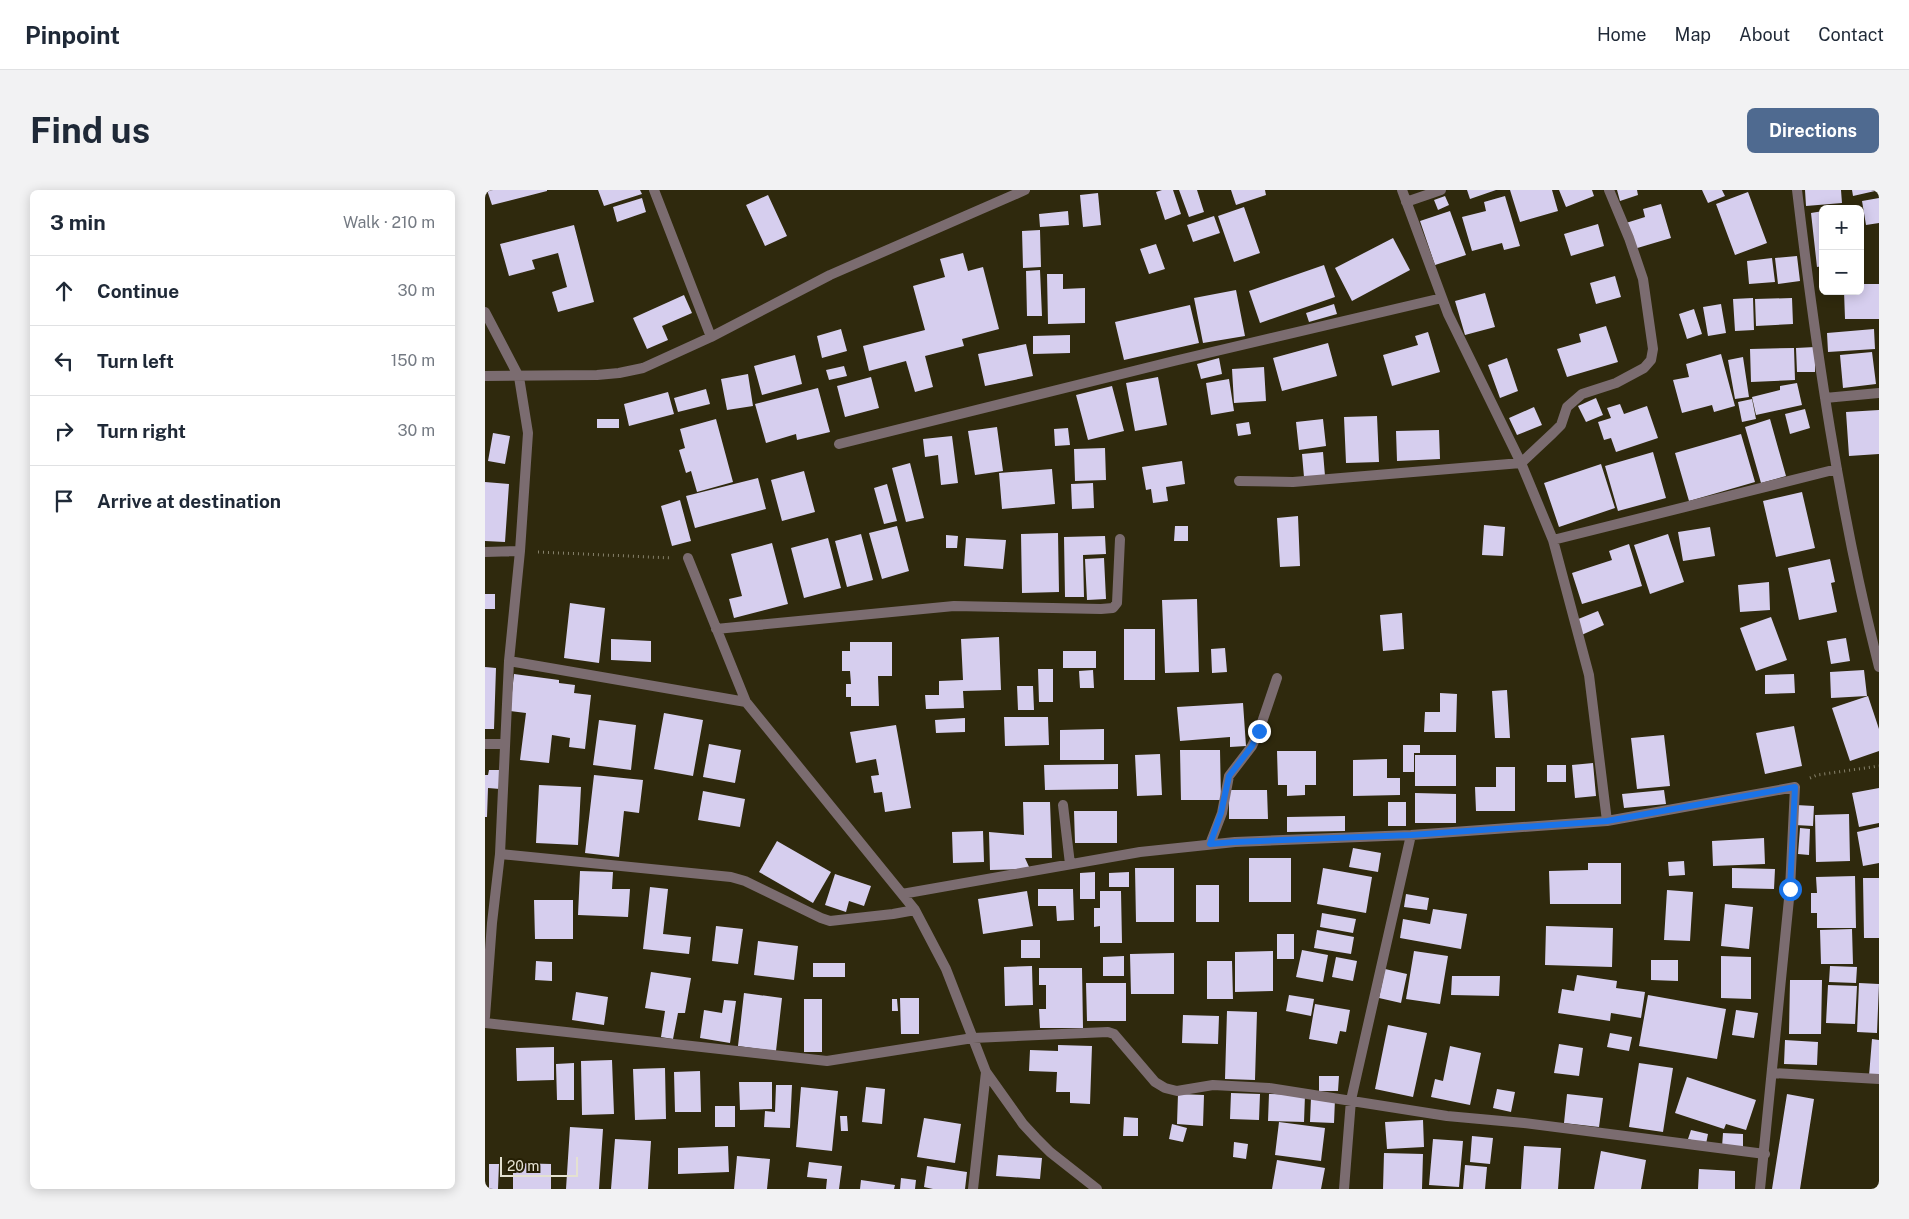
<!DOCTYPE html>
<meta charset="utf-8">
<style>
:root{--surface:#fff;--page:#f2f2f3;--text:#1f2937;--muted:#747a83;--line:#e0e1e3;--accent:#4f6a90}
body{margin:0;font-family:"Public Sans",sans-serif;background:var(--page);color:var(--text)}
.controls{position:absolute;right:15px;top:15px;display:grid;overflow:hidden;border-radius:8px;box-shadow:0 2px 12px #0003}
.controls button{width:45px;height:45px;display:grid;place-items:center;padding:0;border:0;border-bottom:1px solid var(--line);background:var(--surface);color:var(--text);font:25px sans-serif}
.scale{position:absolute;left:15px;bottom:12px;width:78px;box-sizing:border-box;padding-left:5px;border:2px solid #e4e1d1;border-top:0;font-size:14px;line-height:18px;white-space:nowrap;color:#e4e1d1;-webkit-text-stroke:4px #251f04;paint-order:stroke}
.stop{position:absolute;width:15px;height:15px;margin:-11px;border:4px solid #1a73e8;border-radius:50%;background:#fff}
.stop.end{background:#1a73e8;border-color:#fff;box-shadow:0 1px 5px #0008}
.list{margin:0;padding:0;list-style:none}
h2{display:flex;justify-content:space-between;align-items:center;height:65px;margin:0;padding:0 20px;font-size:21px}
h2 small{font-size:16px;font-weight:400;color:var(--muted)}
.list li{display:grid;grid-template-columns:32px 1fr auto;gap:15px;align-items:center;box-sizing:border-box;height:70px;padding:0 20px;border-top:1px solid var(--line)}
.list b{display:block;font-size:19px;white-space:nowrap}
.list em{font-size:16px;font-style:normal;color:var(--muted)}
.icon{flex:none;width:28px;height:28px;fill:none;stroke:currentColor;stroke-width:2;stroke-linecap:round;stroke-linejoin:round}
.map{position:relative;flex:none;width:1394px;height:999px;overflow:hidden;border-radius:8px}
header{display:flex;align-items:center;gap:30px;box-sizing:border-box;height:70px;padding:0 25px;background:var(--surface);border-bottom:1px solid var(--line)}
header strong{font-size:24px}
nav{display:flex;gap:28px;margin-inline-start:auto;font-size:18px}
.intro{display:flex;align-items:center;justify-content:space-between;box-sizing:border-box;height:120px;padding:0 30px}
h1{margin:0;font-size:35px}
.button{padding:12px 22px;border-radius:8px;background:var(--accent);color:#fff;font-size:18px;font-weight:700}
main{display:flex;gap:30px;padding:0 30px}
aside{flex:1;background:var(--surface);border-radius:8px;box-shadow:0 2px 12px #0003}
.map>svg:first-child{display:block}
</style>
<header>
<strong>Pinpoint</strong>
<nav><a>Home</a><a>Map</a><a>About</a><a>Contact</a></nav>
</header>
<div class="intro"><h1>Find us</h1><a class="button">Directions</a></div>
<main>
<aside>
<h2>3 min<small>Walk · 210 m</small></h2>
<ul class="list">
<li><svg class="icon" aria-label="ahead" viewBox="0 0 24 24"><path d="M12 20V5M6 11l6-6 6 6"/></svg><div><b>Continue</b></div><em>30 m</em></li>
<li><svg class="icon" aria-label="left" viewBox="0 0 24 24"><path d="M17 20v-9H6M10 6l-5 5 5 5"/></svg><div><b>Turn left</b></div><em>150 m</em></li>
<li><svg class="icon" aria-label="right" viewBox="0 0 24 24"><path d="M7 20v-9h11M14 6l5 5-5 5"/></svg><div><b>Turn right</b></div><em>30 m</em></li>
<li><svg class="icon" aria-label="arrive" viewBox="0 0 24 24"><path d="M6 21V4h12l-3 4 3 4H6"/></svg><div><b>Arrive at destination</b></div></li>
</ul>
</aside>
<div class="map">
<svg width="1394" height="999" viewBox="0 0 1394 999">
<rect width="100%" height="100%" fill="#2f290d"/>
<path fill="#d6ceee" d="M2,0h60v1l-55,14z
M113,0h42l2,4 -38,12z
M677,0h11l8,24 -16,6 -9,-28z
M694,0h18l7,22 -15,5z
M746,0h34l1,5 -30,10z
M982,0h29l-26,9z
M1025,0h42l6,21 -38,11z
M1074,0h33l2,6 -28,11z
M1132,0h20l1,5 -18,6z
M1217,0h20l3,6 -17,7z
M1320,0h36l1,13 -36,3z
M1367,0h23v1l-22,5z
M1263,2l19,51 -32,12 -19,-51z
M613,3l3,32 -18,2 -3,-32z
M283,5l19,41 -22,10 -19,-41z
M960,6l4,9 -11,5 -4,-10z
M1020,6l15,50 -16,4 -2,-7 -30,8 -10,-34 24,-6 -2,-9z
M157,8l4,14 -29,10 -4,-15z
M1394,8v25l-13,2 -4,-24z
M1176,14l10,34 -37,11 -8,-26 19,-6 -2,-8z
M759,17l16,46 -26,9 -16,-46z
M583,21l1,14 -29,2 -1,-13z
M965,21l16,44 -31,10 -15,-44z
M1338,21v55l-6,1 -6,-54z
M729,26l6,17 -27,9 -6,-17z
M1113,34l6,22 -33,10 -7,-22z
M89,35l20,77 -36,10 -6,-20 15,-5 -9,-34 -26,7 3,9 -26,7 -9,-32z
M555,40l1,37 -18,1 -1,-37z
M908,48l17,32 -58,31 -17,-33z
M671,54l9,25 -16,5 -9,-25z
M478,63l5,18 15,-4 16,62 -37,10 2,7 -39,10 8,31 -18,5 -9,-31 -37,10 -6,-25 62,-16 -12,-44 32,-9 -5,-18z
M1312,66l3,25 -22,3 -3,-26z
M1287,68l3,24 -26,2 -2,-23z
M839,75l11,32 -75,26 -11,-32z
M555,80l2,46h-15l-1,-45z
M562,84h16v15l22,-1v35l-37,1z
M1130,86l6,21 -25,7 -6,-21z
M1375,94h19v35h-34l-1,-28h16z
M751,100l9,46 -42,7 -9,-45z
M1000,103l10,34 -30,8 -10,-34z
M199,105l8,18 -30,13 6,14 -21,9 -14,-31z
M1268,108l1,32 -19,1 -2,-32z
M1307,108l1,26 -37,2 -1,-27z
M849,114l3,10 -28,8 -3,-9z
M1236,114l5,29 -18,3 -5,-29z
M705,115l9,38 -75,17 -9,-38z
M1209,119l8,25 -15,5 -8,-25z
M1121,136l12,36 -51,15 -10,-28 24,-7 -2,-8z
M356,139l6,22 -25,7 -5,-22z
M1389,139l1,20 -47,3 -1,-19z
M943,142l12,40 -48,14 -9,-31 35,-10 -3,-9z
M585,145v18l-37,1v-18z
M843,153l9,33 -55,15 -9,-33z
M541,154l7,32 -48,10 -7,-32z
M1330,157v25h-18l-1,-24z
M1309,158l1,32 -44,2 -1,-33z
M1387,162l4,32 -33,4 -3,-33z
M1236,164l14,52 -21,6 -2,-7 -30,8 -9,-33 16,-3 -3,-13z
M310,165l7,29 -40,11 -8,-29z
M1258,167l6,40 -14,2 -7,-39z
M734,168l3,16 -21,5 -4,-15z
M1022,168l11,33 -18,7 -12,-33z
M359,176l3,10 -18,4 -3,-10z
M779,177l2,34 -32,2 -2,-34z
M263,184l5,32 -26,4 -6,-31z
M386,187l8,31 -34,9 -8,-31z
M673,187l9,48 -32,6 -9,-48z
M744,189l5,32 -23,4 -5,-32z
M1312,193l5,22 -46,10 -4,-18 28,-7v-4z
M627,196l12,45 -36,9 -12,-45z
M333,198l12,44 -33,8 -1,-6 -30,9 -11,-39z
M221,199l4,15 -32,8 -4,-14z
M183,202l6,22 -45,12 -5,-22z
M1111,208l7,17 -17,7 -8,-16z
M1267,209l4,20 -14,3 -4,-20z
M1135,214l4,10 23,-8 11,32 -42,14 -5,-14 -7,2 -6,-18 13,-4 -4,-10z
M1049,217l8,18 -25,10 -8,-17z
M1320,219l5,19 -20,6 -5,-20z
M1394,220v44l-30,2 -3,-44z
M892,226l2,46 -33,1 -2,-46z
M112,229h22v9h-22z
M231,229l17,63 -36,10 -6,-21 -5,2 -7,-23 6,-2 -5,-19z
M838,229l3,27 -27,4 -3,-28z
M1285,229l16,57 -25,7 -16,-56z
M764,232l2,12 -13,2 -2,-12z
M512,237l6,44 -28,4 -7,-44z
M583,238l2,17 -15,1 -1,-17z
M954,240l1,29 -43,2 -1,-30z
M8,243l17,3 -5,28 -17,-3z
M1256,244l14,48 -66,19 -14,-48z
M467,246l6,47 -17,2 -3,-30 -13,2 -2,-18z
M620,258l1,32 -31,1 -1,-32z
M838,262l2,24 -21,1 -2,-23z
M1168,262l13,46 -48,13 -13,-45z
M697,271l3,23 -19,3 2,14 -15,2 -2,-14 -5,1 -4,-23z
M425,273l14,55 -18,4 -14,-54z
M1116,274l14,44 -56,19 -15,-44z
M567,279l3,35 -53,5 -3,-36z
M319,281l11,41 -33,9 -11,-41z
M273,288l8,31 -71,19 -9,-32z
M0,292l24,2 -4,58 -20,-1z
M608,293l1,25 -22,1 -1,-25z
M402,294l10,37 -13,3 -10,-36z
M1317,302l13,56 -39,9 -13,-56z
M195,310l11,41 -19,5 -11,-40z
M813,326l2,50 -20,1 -3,-49z
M999,335l21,2 -2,29 -21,-1z
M412,336l12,45 -27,8 -13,-46z
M690,336h13v15h-14z
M1225,337l5,29 -32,5 -5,-29z
M573,343l1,59 -37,1 -1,-59z
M376,344l12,46 -26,7 -12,-46z
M1183,344l16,48 -34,12 -16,-49z
M461,345l12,1 -1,12h-11z
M620,346l1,18 -23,1 1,42h-19l-1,-60z
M343,348l13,50 -37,10 -13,-50z
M481,348l40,2 -3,29 -39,-3z
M287,353l16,61 -54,14 -5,-19 13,-3 -11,-42z
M1144,354l13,42 -60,18 -10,-31 40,-13 -3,-9z
M619,368l2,41 -19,1 -2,-41z
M1345,369l5,23 -4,1 6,29 -38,8 -11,-52z
M1284,392l1,28 -30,2 -2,-27z
M0,404h10v15h-10z
M712,409l2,73 -34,1 -3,-73z
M85,413l35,5 -6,55 -35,-5z
M1113,421l6,14 -27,12 -6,-15z
M917,423l2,36 -21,2 -3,-36z
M1286,427l16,43 -31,11 -16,-43z
M639,439h31v51h-31z
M514,447l2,53 -38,1 1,17 -38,1 -1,-14h14v-14l24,-1 -2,-41z
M1361,448l4,23 -19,3 -4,-23z
M126,449l40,2v21l-40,-2z
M365,452h42v34h-14l1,30h-28v-9h-5v-13h5l-1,-13h-8v-20h8z
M740,458l2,24 -15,1 -1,-24z
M578,461h33v17h-33z
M0,477l11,1 -2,61h-9z
M553,479h15v33h-14z
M608,480l1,18h-14l-1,-17z
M1379,480l3,26 -36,2 -1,-26z
M29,484l45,6v3l16,2 -1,8 17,2 -6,54 -16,-2 1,-9 -18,-3 -3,28 -29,-3 6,-47 -16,-2z
M1309,484l1,19 -30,1v-19z
M532,496h16l1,24h-16z
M1022,500l3,48h-15l-3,-47z
M955,503l17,1 -1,38h-32l1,-20h15z
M1383,506l11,33v22l-29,10 -18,-53z
M758,513l3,43 -16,1v-10l-50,4 -3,-34z
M179,523l39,7 -10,56 -39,-7z
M519,527h44l1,28 -44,1z
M480,528v14l-29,1 -1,-13z
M114,530l37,5 -5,45 -38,-5z
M411,535l15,83 -26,4 -3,-20 -8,1 -3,-17 8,-1 -3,-16 -20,4 -6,-31z
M1309,536l8,40 -37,8 -9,-41z
M619,539v31h-44v-30z
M1179,545l6,51 -33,3 -6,-51z
M224,554l32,6 -6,33 -32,-6z
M918,555h17v8h-6v19h-11z
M695,560h40l1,50h-40z
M792,561h39v34h-11v10l-18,1v-11h-9z
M675,564l2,41 -25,1 -2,-41z
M930,565h41v31h-41z
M902,569v19h13v17l-47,1v-36z
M1108,573l3,33 -21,2 -3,-33z
M633,574v25l-73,1 -1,-25z
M1062,575h19v17h-19z
M1011,577h19v44h-39l-1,-24h21z
M4,580h12l-1,19 -12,-1 -1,29h-2v-42h3z
M109,585l49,5 -4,33 -15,-2 -5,46 -34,-4z
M54,595l42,2 -3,58 -42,-2z
M1394,598v35l-20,4 -7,-34z
M744,600h38l1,29h-39z
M1179,600l2,14 -42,4 -2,-14z
M218,601l42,8 -5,28 -42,-7z
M930,603l41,1v29h-41z
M538,612h27l2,56h-27l5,11 -40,1 -1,-38 35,3z
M903,612h18v24h-18z
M1311,615l18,1 -1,20 -18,-1z
M589,621h43v32h-42z
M1364,624l1,47 -34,1 -1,-47z
M860,626v15l-58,1v-15z
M1394,637v36l-16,3 -6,-34z
M1315,638l10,1 -1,26 -11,-1z
M498,641l1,31 -31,1 -1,-31z
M1279,648l1,26 -52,2 -1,-25z
M292,651l54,31 -18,31 -54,-31z
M868,658l28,5 -3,19 -29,-5z
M764,668h42v44h-42z
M1199,671l1,14 -16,1 -1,-14z
M1103,673h33v41h-71l-1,-33 39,-1z
M650,678h39v54h-38z
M838,678l49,9 -6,36 -49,-9z
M1247,678l43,1 -1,20 -42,-1z
M95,681l33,1 -1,17h18l-2,28 -50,-2z
M610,682v27h-15v-26z
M644,682v15h-20v-14z
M350,684l36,12 -7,20 -15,-5 -3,11 -21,-7z
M1370,686l1,52h-39v-15h-6v-20h6l-1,-16z
M1378,688h16v60h-15z
M711,695h23v37h-23z
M165,697l18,2 -5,45 28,3 -2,17 -46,-5z
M553,699h35l1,31 -17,1 -1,-15h-18z
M1182,700l26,2 -3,49 -26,-1z
M542,701l6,35 -50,8 -5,-35z
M615,701h21l1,52h-22v-17l-6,1v-19h6z
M921,704l23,4 -2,12 -23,-3z
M49,710h39v39h-38z
M1240,714l28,3 -4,42 -28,-3z
M948,719l34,5 -6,35 -61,-11 3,-19 27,5z
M837,723l34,6 -3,14 -33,-6z
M231,736l27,3 -5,35 -26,-3z
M1061,736l67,2 -1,39 -67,-2z
M1367,739l1,35h-32l-1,-34z
M832,740l37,7 -3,17 -37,-6z
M792,744h17v25h-17z
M536,750h19v18h-19z
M273,751l40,5 -4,34 -40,-5z
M817,760l26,5 -5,27 -27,-5z
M788,761v40l-38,1v-40z
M929,761l34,5 -8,48 -34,-5z
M689,763v41h-43l-1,-40z
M639,766v20h-21v-19z
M1236,766l30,1v42l-30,-1z
M851,767l21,4 -4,20 -21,-4z
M1166,770h27v21l-27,-1z
M51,771l16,1v19l-17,-1z
M722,771h25l1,38h-26z
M328,773h32v14h-32z
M547,776l1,39 -28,1 -1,-39z
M1345,776l27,1 -1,16 -27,-1z
M554,778h43l1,60h-43l-1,-19h7v-24h-7z
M900,779l22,5 -6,29 -22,-5z
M166,782l40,6 -6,35h-7l-5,26 -12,-2 4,-26 -20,-3z
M1092,785l40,6 -1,7 29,4 -4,26 -30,-5 -1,8 -52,-8 4,-24 12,2z
M967,786h48l-1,20 -48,-1z
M1305,790h32l-1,54h-32z
M601,793h40v38h-39z
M1374,793l20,1 -2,49 -20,-1z
M1343,795l29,1 -2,38 -29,-1z
M91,802l32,5 -4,28 -32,-5z
M259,803l38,5 -6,53 -38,-5z
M804,805l25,4 -3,17 -25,-5z
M1163,805l78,14 -9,50 -78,-13z
M415,808h19v36h-18z
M319,809h18v53h-18z
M407,809h5l1,12h-6z
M239,810l12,1 -6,42 -30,-5 4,-28 18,3z
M830,814l35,6 -4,22 -6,-1 -3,13 -28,-5z
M1251,820l22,3 -4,25 -22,-3z
M742,821l30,1 -2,68 -30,-1z
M698,825l36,1 -1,28 -36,-1z
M903,835l39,8 -14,64 -38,-8z
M1125,843l22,4 -3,14 -22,-4z
M1387,849l7,1v36h-10z
M1300,850l33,2 -1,23 -33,-1z
M1074,854l24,4 -4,28 -25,-3z
M573,855l34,1 -2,58 -20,-1v-11h-14l1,-20 -28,-1 1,-21 28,1z
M965,856l31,7 -11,52 -39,-8 4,-18 8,2z
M69,857v33l-37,1 -1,-33z
M127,870l2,54 -32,1 -1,-54z
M89,873v37h-17l-1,-36z
M1154,873l34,5 -10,64 -34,-5z
M180,878l1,51 -31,1 -2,-51z
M215,881l1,41h-26l-1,-40z
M834,886h20l-1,15h-19z
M1202,887l69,23 -10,30 -20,-6 -2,5 -49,-16z
M254,892h33v27l-32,1z
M291,895h16l-2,43 -26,-1 1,-16 10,1z
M316,897l37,4 -6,60 -36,-4z
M381,897l19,2 -3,35 -20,-2z
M1012,899l18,3 -4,20 -18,-4z
M746,903l29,1 -1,26 -29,-1z
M693,904l26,1 -1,31 -26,-2z
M784,904l36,1 -1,27 -36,-1z
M1082,904l36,4 -4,29 -35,-4z
M1302,904l27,5 -14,90h-28z
M826,908l24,1 -1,24 -24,-1z
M230,916h20v21h-20z
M355,926h7l1,15h-7z
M639,927l14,1v18h-15z
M439,928l37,6 -6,39 -38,-6z
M938,930l1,27 -37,2 -2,-27z
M794,932l46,6 -4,33 -46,-6z
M687,934l15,4 -4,14 -14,-3z
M85,937l33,2 -4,60h-33z
M1206,940l17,4 -2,10 -18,-5z
M1238,943l20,1v13h-21z
M987,946l21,2 -3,26 -20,-2z
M130,949l36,2 -3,48h-37z
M948,949l30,2 -4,46 -30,-2z
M749,952l14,2 -2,15 -13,-2z
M243,956l1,26 -51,2v-26z
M1039,956l37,2 -3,41h-37z
M1116,961l45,9 -5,29h-47z
M899,963l39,1 -1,35h-39z
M513,965l44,3 -2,21 -44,-3z
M252,966l33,3 -3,30h-33z
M792,970l48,8 -4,21h-49z
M324,972l33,4 -3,23h-13l1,-10 -20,-2z
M28,973l38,1v25h-38z
M4,974h10l-1,25h-9z
M980,975l22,2 -2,22h-22z
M442,976l40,6 -2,17h-32l-9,-2z
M1214,979l36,2v18h-37z
M416,988l15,2 -1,9h-15z
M376,990l34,5 -1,4h-34z"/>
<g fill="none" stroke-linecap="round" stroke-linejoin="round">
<path stroke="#86816b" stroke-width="3" stroke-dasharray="1 4" stroke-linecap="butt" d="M53,362l134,6
M1325,588l7,-3 62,-9"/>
<path stroke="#7b6c70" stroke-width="10" d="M169,0l57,147
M917,0l46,124 73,149 32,77 36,135 18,146
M1312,0c19,160 42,320 82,477
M921,12l35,-12
M0,122l34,65 9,56 -8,118 -11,110 -9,193 -8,69 -7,94
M0,186l112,-1 22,-2 24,-5 68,-31 119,-62 195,-85
M1340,208l54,-5
M354,254l335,-83 268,-63
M754,291l54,1 228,-19 32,-30 8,-8 6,-18 15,-13 34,-11 28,-15 7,-8 2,-11 -10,-70 -14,-41 -20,-48
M1068,350l284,-71
M0,362l35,-1
M203,368l58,144
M231,439l238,-23 147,3 12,-1 4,-5 3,-64
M24,471l237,41 169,208 31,59 40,103 37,52 13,14 14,14 47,37
M0,554h20
M578,615l7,59
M725,654l12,-31 7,-37 23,-30 7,-15 18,-53
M15,664l231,23 14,4 76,37 9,3 63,-7 22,-4
M417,704l238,-42 95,-10 176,-7 196,-14 188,-34 -5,102 -30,300
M0,833l342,38 146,-23 135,-6 6,2 41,48 10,6 12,3 36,-6 56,3 178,28 77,7 241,31
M1287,883l107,6
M488,999l13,-117
M859,999l7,-89 60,-265"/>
</g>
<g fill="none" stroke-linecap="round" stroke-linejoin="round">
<path stroke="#1a73e8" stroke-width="6" d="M774,541l-7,15 -23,30 -8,37 -11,31 25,-2 176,-7 196,-14 188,-34 -5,102"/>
</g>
</svg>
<div class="controls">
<button>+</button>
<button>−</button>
</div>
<div class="scale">20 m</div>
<div class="stop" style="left:1305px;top:699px"></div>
<div class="stop end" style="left:774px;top:541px"></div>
</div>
</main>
